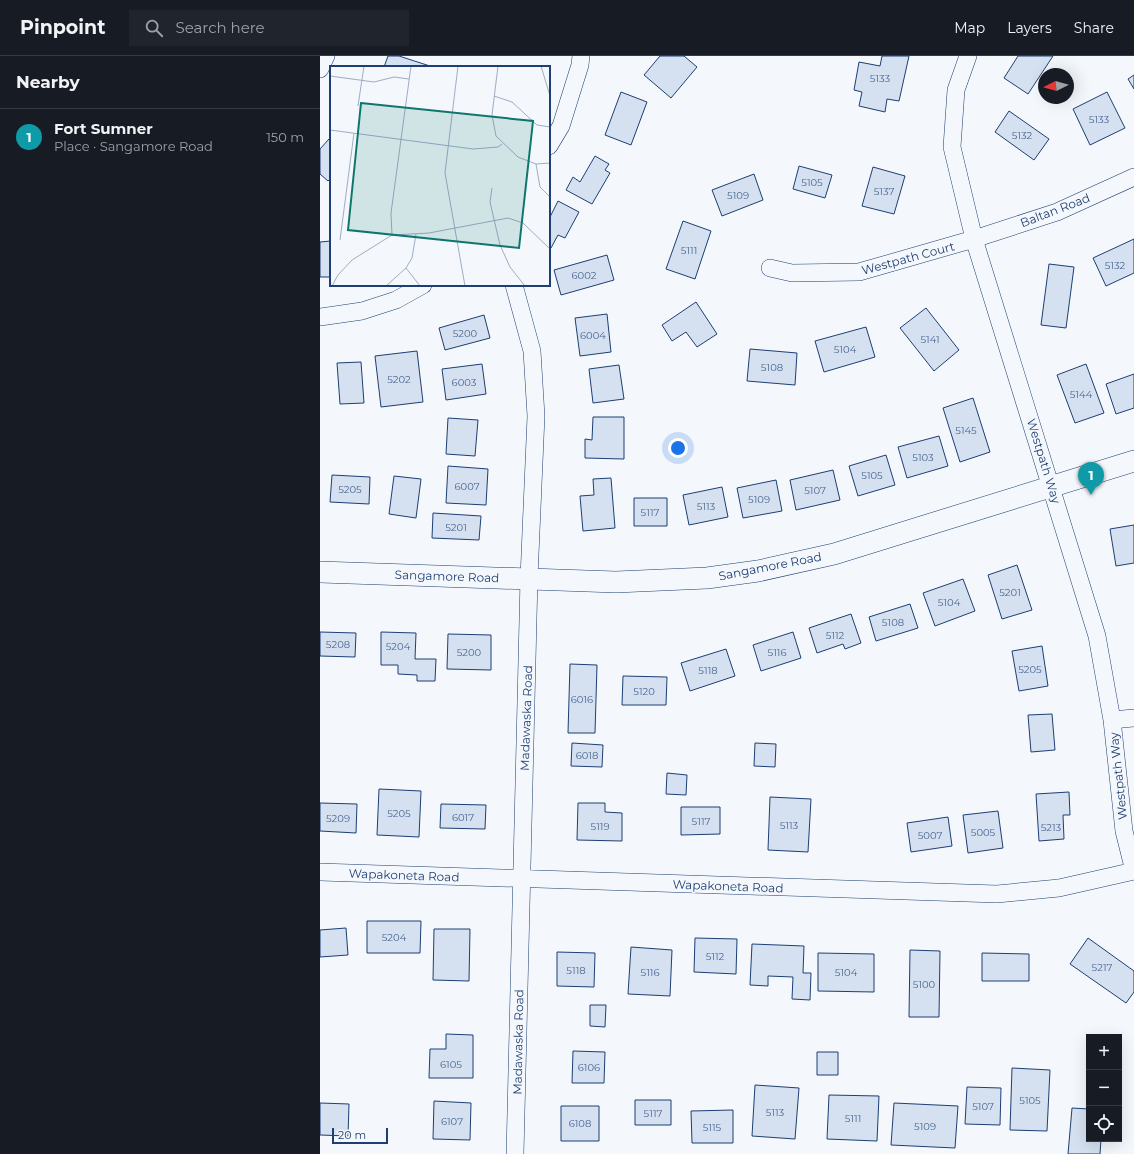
<!DOCTYPE html>
<meta charset="utf-8">
<style>
:root{--surface:#171b24;--page:#20242c;--text:#f1f3f6;--muted:#9ea1a6;--line:#363941;--accent:#d93025}
body{margin:0;font-family:Montserrat,sans-serif;background:var(--page);color:var(--text)}
.controls{position:absolute;right:12px;bottom:12px;display:grid;overflow:hidden;border-radius:0px;box-shadow:0 4px 16px #0002}
.controls button{width:36px;height:36px;display:grid;place-items:center;padding:0;border:0;border-bottom:1px solid var(--line);background:var(--surface);color:var(--text);font:20px sans-serif}
.compass{position:absolute;left:718px;top:12px;width:36px;height:36px;border-radius:50%;background:var(--surface);box-shadow:0 4px 16px #0002;rotate:264deg}
.scale{position:absolute;left:12px;bottom:10px;width:56px;box-sizing:border-box;padding-left:4px;border:2px solid #1d3f73;border-top:0;font-size:11px;line-height:14px;white-space:nowrap;color:#1d3f73;-webkit-text-stroke:3px #f4f7fb;paint-order:stroke}
.you{position:absolute;left:358px;top:392px;width:14px;height:14px;margin:-10px;border:3px solid #fff;border-radius:50%;background:#1a73e8;box-shadow:0 0 0 6px #1a73e833}
.badge{display:grid;place-items:center;width:26px;height:26px;border-radius:50%;background:var(--accent);color:#fff;font-size:13px;font-weight:700}
.pin{position:absolute;translate:-50% -33px;filter:drop-shadow(0 1px 2px #0008)}
.pin::after{content:'';position:absolute;top:21px;width:14px;height:12px;background:inherit;clip-path:polygon(0 0,100% 0,50% 100%)}
.list{margin:0;padding:0;list-style:none}
h2{display:flex;justify-content:space-between;align-items:center;height:52px;margin:0;padding:0 16px;font-size:17px}
h2 small{font-size:13px;font-weight:400;color:var(--muted)}
.list li{display:grid;grid-template-columns:26px 1fr auto;gap:12px;align-items:center;box-sizing:border-box;height:56px;padding:0 16px;border-top:1px solid var(--line)}
.list b{display:block;font-size:15px;white-space:nowrap}
.list p{margin:0;font-size:13px;white-space:nowrap;color:var(--muted)}
.list em{font-size:13px;font-style:normal;color:var(--muted)}
.icon{flex:none;width:22px;height:22px;fill:none;stroke:currentColor;stroke-width:2;stroke-linecap:round;stroke-linejoin:round}
.map{position:relative;flex:none;width:814px;height:1098px;overflow:hidden}
header{display:flex;align-items:center;gap:24px;box-sizing:border-box;height:56px;padding:0 20px;background:var(--surface);border-bottom:1px solid var(--line)}
header strong{font-size:19px}
nav{display:flex;gap:22px;margin-inline-start:auto;font-size:14px}
.search{width:280px;height:36px;background:var(--page);display:flex;align-items:center;gap:10px;box-sizing:border-box;padding:0 14px;border-radius:0px;color:var(--muted);font-size:15px}
main{display:flex}
aside{flex:1;background:var(--surface)}
.map>svg:first-child{display:block}
</style>
<header>
<strong>Pinpoint</strong>
<div class="search"><svg class="icon" aria-label="search" viewBox="0 0 24 24"><circle cx="10" cy="10" r="6"/><path d="M15 15l6 6"/></svg>Search here</div>
<nav><a>Map</a><a>Layers</a><a>Share</a></nav>
</header>
<main>
<aside>
<h2>Nearby<small></small></h2>
<ul class="list">
<li><span class="badge" style="background:#0f9aa8">1</span><div><b>Fort Sumner</b><p>Place · Sangamore Road</p></div><em>150 m</em></li>
</ul>
</aside>
<div class="map">
<svg width="814" height="1098" viewBox="0 0 814 1098">
<rect width="100%" height="100%" fill="#f4f7fb"/>
<path fill="#d5e0f0" stroke="#1d3f73" d="M68,0h11l34,11h-49z
M340,0h24l13,11 -26,31 -27,-23z
M562,0h27l-10,45 -12,-2 -2,13 -26,-6 3,-14 -8,-2 5,-28 21,4z
M698,0h35l-25,38 -24,-16z
M814,19v14l-6,-10z
M301,36l26,10 -16,43 -26,-10z
M787,36l18,36 -35,17 -17,-36z
M689,55l40,28 -15,21 -39,-28z
M9,83l2,2v37l-3,3 -8,-7v-25z
M275,100l14,8 -4,6 5,3 -18,31 -26,-14 7,-13 7,5z
M479,110l33,9 -7,23 -32,-9z
M553,111l32,9 -11,38 -32,-8z
M434,118l9,26 -41,16 -10,-26z
M238,145l21,11 -14,26 -7,-3 -7,13 -2,-1v-28z
M363,165l28,10 -16,48 -29,-10z
M814,183v34l-28,13 -13,-28z
M11,185v36h-11v-35z
M287,199l7,25 -53,15 -7,-25z
M729,208l25,3 -8,61 -25,-3z
M376,246l21,32 -20,13 -11,-15 -14,9 -10,-16z
M606,252l33,42 -25,21 -34,-43z
M287,258l4,38 -31,4 -5,-38z
M164,259l6,23 -45,12 -6,-22z
M546,271l9,30 -51,15 -9,-31z
M430,293l47,4 -2,32 -48,-4z
M97,295l6,51 -42,5 -6,-51z
M41,306l3,41 -24,1 -3,-41z
M162,308l4,30 -40,6 -4,-31z
M766,308l18,49 -29,10 -18,-48z
M299,309l5,34 -31,4 -4,-34z
M814,318v34l-18,6 -10,-30z
M653,342l17,54 -30,10 -17,-54z
M273,361h31v42l-39,-1v-19l7,1z
M128,362l30,2 -3,36 -29,-2z
M619,380l9,30 -41,12 -9,-31z
M566,399l9,30 -37,11 -9,-30z
M128,410l40,3 -2,36 -40,-2z
M513,414l7,30 -44,10 -6,-30z
M12,419l38,2 -1,27 -39,-2z
M74,420l27,3 -5,39 -27,-4z
M291,422l4,50 -32,3 -3,-35 14,-1 -1,-16z
M456,424l6,31 -39,7 -6,-30z
M402,431l6,30 -39,8 -6,-30z
M314,442h33v28h-33z
M113,457l48,3 -2,24 -47,-2z
M814,469v38l-18,3 -6,-37z
M697,509l15,45 -30,9 -14,-44z
M643,523l12,32 -40,15 -12,-33z
M590,548l8,24 -42,13 -7,-24z
M531,558l10,29 -16,6 -2,-5 -26,9 -8,-25z
M0,576l36,1 -1,24 -35,-1z
M61,576l35,1 -1,26h21l-1,22h-18v-6l-19,-1v-9h-17z
M473,576l8,26 -40,13 -8,-26z
M128,578l43,1v35l-44,-1z
M722,590l6,40 -29,5 -7,-40z
M406,593l9,27 -45,15 -9,-28z
M250,608l27,1 -2,68h-27z
M303,620l44,1 -1,28h-44z
M732,658l3,36 -24,2 -3,-37z
M252,687l31,2 -1,22 -31,-1z
M435,687l21,1 -1,23 -21,-1z
M347,717l20,2 -1,20 -20,-1z
M59,733l42,2 -2,46 -42,-2z
M749,736l1,23h-7l1,24 -25,2 -3,-47z
M450,741l41,2 -3,53 -40,-2z
M0,747l37,1 -1,29 -36,-2z
M258,747h27v9l17,1v28l-45,-1z
M121,748l45,1 -1,24 -45,-1z
M361,751h39v27l-39,1z
M678,755l5,37 -35,5 -5,-38z
M628,761l4,29 -41,6 -4,-29z
M47,865h54l-1,32h-53z
M26,872l2,27 -28,2v-27z
M114,873h36l-1,52 -36,-1z
M375,882l42,1 -1,35 -42,-2z
M768,882l46,33v21l-8,11 -56,-39z
M432,888l52,2 -1,27h8l-1,27 -18,-1 1,-22 -25,-1v10l-18,-1z
M311,891l41,3 -2,46 -42,-2z
M590,894l30,1 -1,66h-30z
M237,896l38,1 -1,34 -37,-1z
M498,897l56,1v38l-56,-1z
M662,897l47,1v27h-47z
M270,949h16l-1,22 -15,-1z
M126,978l27,1v43h-44l1,-29h16z
M253,995l32,1 -1,31h-32z
M497,996h21v23h-21z
M692,1012l38,2 -3,61 -37,-1z
M435,1029l44,3 -4,51 -43,-3z
M647,1031l34,1 -1,37 -35,-1z
M509,1039l50,1 -2,45 -50,-2z
M315,1044h36v25h-36z
M114,1045l37,2 -1,37 -37,-1z
M0,1047l29,1 -1,32 -28,-1z
M574,1047l64,3 -3,42 -64,-3z
M241,1050h38v35h-38z
M752,1052l17,1v30h12l-1,15h-32z
M413,1054v33h-41l-1,-32z"/>
<g fill="none" stroke-linecap="round" stroke-linejoin="round">
<g stroke="#1d3f73" stroke-width="18">
<path id="minor" d="M648,0l-12,34 -4,57 22,92 123,397 15,84 12,111 10,40
M0,13l6,-13
M229,90l12,-20 19,-61 1,-9
M450,212l22,5 67,-1 115,-33 83,-27 77,-35
M194,229l18,66 4,65 -7,162 -14,576
M0,261l42,-6 34,-11 27,-15
M792,664l22,-2
M0,816l677,22 62,-6 75,-17"/>
</g>
<g stroke="#1d3f73" stroke-width="22">
<path id="tertiary" d="M0,516l296,10 91,-4 51,-7 76,-17 300,-93"/>
</g>
<use href="#minor" stroke="#f4f7fb" stroke-width="17"/>
<use href="#tertiary" stroke="#f4f7fb" stroke-width="21"/>
</g>
<g text-anchor="middle" dominant-baseline="central" stroke-width="3" stroke-linejoin="round" paint-order="stroke">
<g font-size="10" fill="#4b6792">
<text x="560" y="22">5133</text>
<text x="779" y="63">5133</text>
<text x="702" y="79">5132</text>
<text x="492" y="126">5105</text>
<text x="564" y="135">5137</text>
<text x="418" y="139">5109</text>
<text x="369" y="194">5111</text>
<text x="795" y="209">5132</text>
<text x="264" y="219">6002</text>
<text x="145" y="277">5200</text>
<text x="273" y="279">6004</text>
<text x="610" y="283">5141</text>
<text x="525" y="293">5104</text>
<text x="452" y="311">5108</text>
<text x="79" y="323">5202</text>
<text x="144" y="326">6003</text>
<text x="761" y="338">5144</text>
<text x="646" y="374">5145</text>
<text x="603" y="401">5103</text>
<text x="552" y="419">5105</text>
<text x="147" y="430">6007</text>
<text x="30" y="433">5205</text>
<text x="495" y="434">5107</text>
<text x="439" y="443">5109</text>
<text x="386" y="450">5113</text>
<text x="330" y="456">5117</text>
<text x="136" y="471">5201</text>
<text x="690" y="536">5201</text>
<text x="629" y="546">5104</text>
<text x="573" y="566">5108</text>
<text x="515" y="579">5112</text>
<text x="18" y="588">5208</text>
<text x="78" y="590">5204</text>
<text x="149" y="596">5200</text>
<text x="457" y="596">5116</text>
<text x="710" y="613">5205</text>
<text x="388" y="614">5118</text>
<text x="324" y="635">5120</text>
<text x="262" y="643">6016</text>
<text x="267" y="699">6018</text>
<text x="79" y="757">5205</text>
<text x="143" y="761">6017</text>
<text x="18" y="762">5209</text>
<text x="381" y="765">5117</text>
<text x="469" y="769">5113</text>
<text x="280" y="770">5119</text>
<text x="731" y="771">5213</text>
<text x="663" y="776">5005</text>
<text x="610" y="779">5007</text>
<text x="74" y="881">5204</text>
<text x="395" y="900">5112</text>
<text x="782" y="911">5217</text>
<text x="256" y="914">5118</text>
<text x="330" y="916">5116</text>
<text x="526" y="916">5104</text>
<text x="604" y="928">5100</text>
<text x="131" y="1008">6105</text>
<text x="269" y="1011">6106</text>
<text x="710" y="1044">5105</text>
<text x="663" y="1050">5107</text>
<text x="455" y="1056">5113</text>
<text x="333" y="1057">5117</text>
<text x="533" y="1062">5111</text>
<text x="132" y="1065">6107</text>
<text x="260" y="1067">6108</text>
<text x="605" y="1070">5109</text>
<text x="392" y="1071">5115</text>
</g>
<g font-size="12" fill="#1d3f73" stroke="#f4f7fb">
<text transform="translate(735 154) rotate(-21)">Baltan Road</text>
<text transform="translate(588 202) rotate(-15)">Westpath Court</text>
<text transform="translate(724 405) rotate(73)">Westpath Way</text>
<text transform="translate(450 510) rotate(-11)">Sangamore Road</text>
<text transform="translate(127 520) rotate(2)">Sangamore Road</text>
<text transform="translate(206 662) rotate(-88)">Madawaska Road</text>
<text transform="translate(798 720) rotate(-96)">Westpath Way</text>
<text transform="translate(84 819) rotate(2)">Wapakoneta Road</text>
<text transform="translate(408 830) rotate(2)">Wapakoneta Road</text>
<text transform="translate(198 986) rotate(-89)">Madawaska Road</text>
</g>
</g>
<g transform="translate(10 10)">
<rect width="220" height="220" fill="#f4f7fb"/>
<path fill="none" stroke="#9eadc5" stroke-width="1" d="M128,0l-13,107 20,113M168,0l-6,49 4,21 22,21 18,7 14,-1M211,0l9,30M0,10l44,6 20,-5 15,2M164,30l18,6 25,23 13,2M28,40l6,-40M0,64l143,19 25,-2 4,-3M206,98l4,23 10,10M162,122l-2,14 10,43 10,22 15,19M62,169l-1,-22 20,-147M10,174l14,-107M76,202l14,18M2,220l6,-11 14,-15 40,-25 37,-2 79,-15 15,5 27,26M56,220l20,-18 6,-10 4,-24"/>
<path fill="#0f766e" fill-opacity="0.15" stroke="#0f766e" stroke-width="2" d="M31,37l172,18 -14,127 -171,-18z"/>
<rect width="220" height="220" fill="none" stroke="#1d3f73" stroke-width="2"/>
</g>
</svg>
<div class="controls">
<button>+</button>
<button>−</button>
<button><svg class="icon" aria-label="locate" viewBox="0 0 24 24"><circle cx="12" cy="12" r="6"/><path d="M12 2v4M12 18v4M2 12h4M18 12h4"/></svg></button>
</div>
<svg class="compass" viewBox="-18 -18 36 36"><path d="M0-13l5 13h-10z" fill="#e53935"/><path d="M0 13l5-13h-10z" fill="#9ea1a6"/></svg>
<div class="scale">20 m</div>
<div class="you"></div>
<div class="pin badge" style="left:771px;top:439px;background:#0f9aa8">1</div>
</div>
</main>
